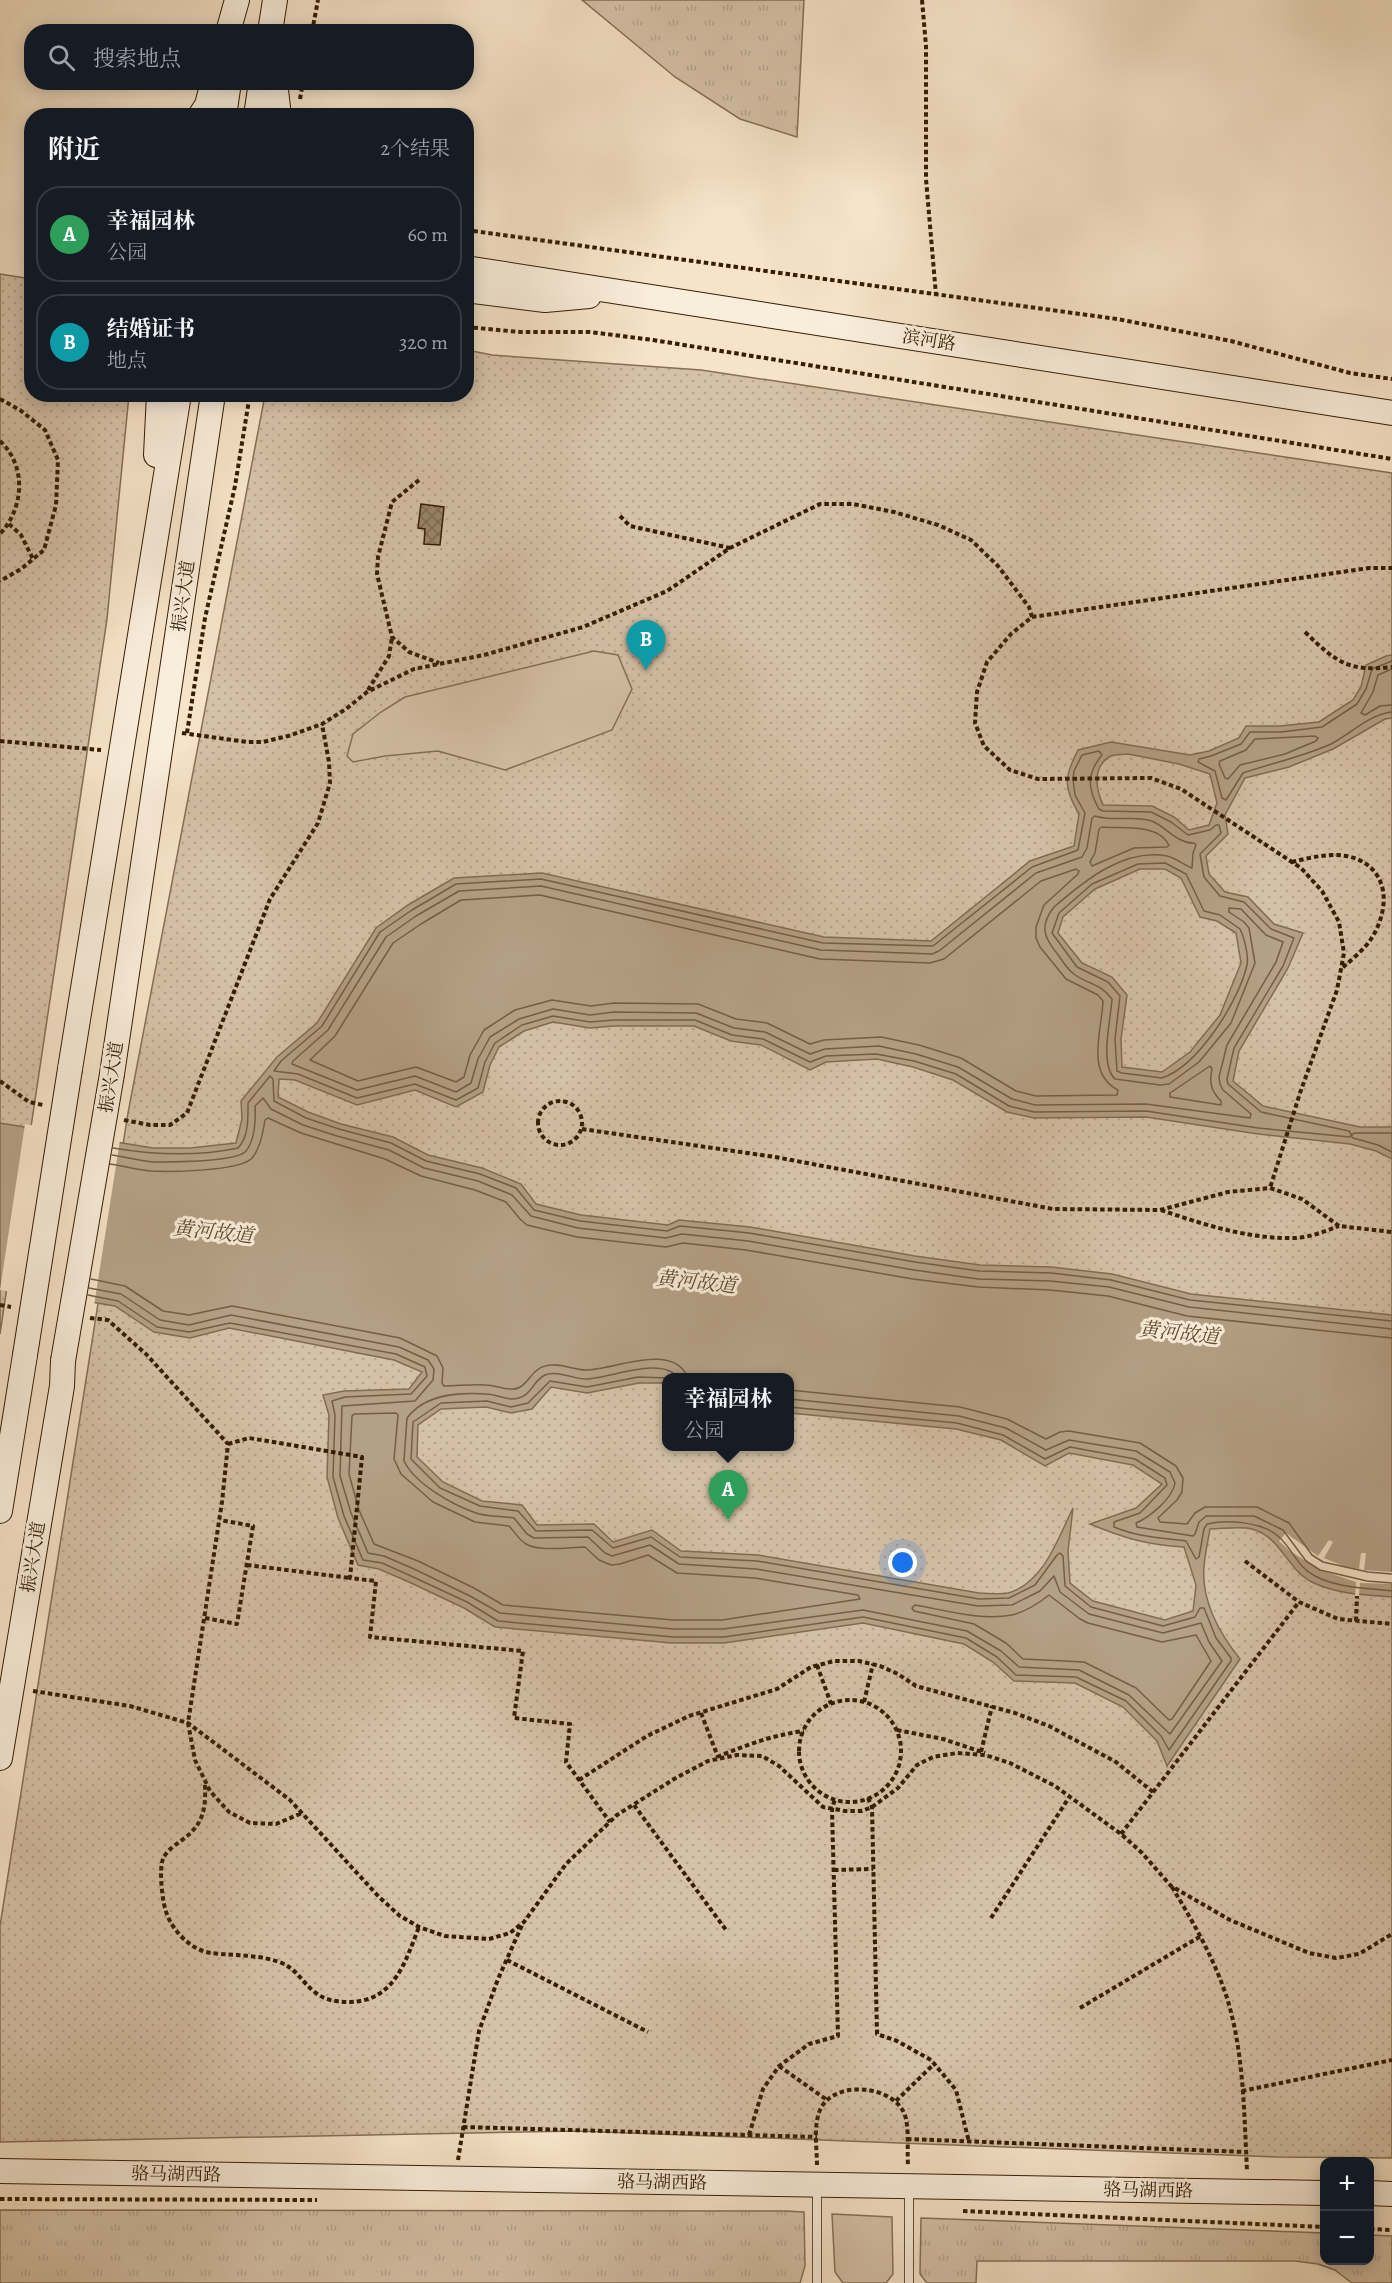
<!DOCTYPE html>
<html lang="zh">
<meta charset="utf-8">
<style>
:root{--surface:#171b24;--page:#242831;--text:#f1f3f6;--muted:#9ea1a6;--line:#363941;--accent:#7c3aed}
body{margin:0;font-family:Alegreya,"Noto Serif SC",serif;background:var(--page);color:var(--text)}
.controls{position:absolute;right:18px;bottom:18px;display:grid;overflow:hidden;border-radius:12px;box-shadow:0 3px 15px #0003}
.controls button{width:54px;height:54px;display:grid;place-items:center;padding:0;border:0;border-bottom:2px solid var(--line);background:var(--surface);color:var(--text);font:30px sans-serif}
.you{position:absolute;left:903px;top:1563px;width:21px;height:21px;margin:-15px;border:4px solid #fff;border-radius:50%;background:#1a73e8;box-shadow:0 0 0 9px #1a73e833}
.badge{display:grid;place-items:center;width:39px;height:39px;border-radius:50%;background:var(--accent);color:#fff;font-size:20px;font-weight:700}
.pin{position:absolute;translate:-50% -50px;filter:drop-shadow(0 2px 3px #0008)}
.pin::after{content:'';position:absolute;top:32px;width:21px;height:18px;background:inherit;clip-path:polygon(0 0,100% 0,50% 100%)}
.popup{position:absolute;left:662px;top:1373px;width:132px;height:78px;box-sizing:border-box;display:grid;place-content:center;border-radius:12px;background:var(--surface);filter:drop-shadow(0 2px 4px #0005);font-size:20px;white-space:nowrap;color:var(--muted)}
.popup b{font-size:22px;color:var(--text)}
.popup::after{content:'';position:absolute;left:50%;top:100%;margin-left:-12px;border:12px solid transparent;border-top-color:var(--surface)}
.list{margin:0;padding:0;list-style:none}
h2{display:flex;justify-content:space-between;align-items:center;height:78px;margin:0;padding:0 24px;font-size:26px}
h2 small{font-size:20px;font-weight:400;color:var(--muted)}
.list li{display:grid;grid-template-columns:39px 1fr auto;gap:18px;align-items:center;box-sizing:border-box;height:96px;margin:0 12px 12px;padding:0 12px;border:2px solid var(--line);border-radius:24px}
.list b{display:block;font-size:22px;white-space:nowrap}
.list p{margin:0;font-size:20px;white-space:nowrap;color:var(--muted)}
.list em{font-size:20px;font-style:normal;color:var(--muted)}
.icon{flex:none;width:33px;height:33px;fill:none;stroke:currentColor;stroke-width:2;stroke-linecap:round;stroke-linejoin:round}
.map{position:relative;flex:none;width:1392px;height:2283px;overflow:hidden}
.search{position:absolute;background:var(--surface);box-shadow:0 3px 15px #0003;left:24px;top:24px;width:450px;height:66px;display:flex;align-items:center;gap:15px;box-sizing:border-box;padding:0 21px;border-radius:24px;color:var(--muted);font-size:22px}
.panel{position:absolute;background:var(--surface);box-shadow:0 3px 15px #0003;left:24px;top:108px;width:450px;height:294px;border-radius:24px}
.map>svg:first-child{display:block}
</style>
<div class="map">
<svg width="1392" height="2283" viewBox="0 0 1392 2283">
<defs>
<pattern id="grass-tufts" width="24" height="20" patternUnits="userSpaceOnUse" patternTransform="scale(1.5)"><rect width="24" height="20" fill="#d5c1a7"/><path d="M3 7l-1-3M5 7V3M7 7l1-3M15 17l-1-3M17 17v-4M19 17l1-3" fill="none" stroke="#b7a58e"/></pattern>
<pattern id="park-dots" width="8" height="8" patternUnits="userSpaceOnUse" patternTransform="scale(1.5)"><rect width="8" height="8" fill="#d5c1a7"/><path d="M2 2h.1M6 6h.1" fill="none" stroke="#b7a58e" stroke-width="1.8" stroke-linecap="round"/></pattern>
<pattern id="building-cross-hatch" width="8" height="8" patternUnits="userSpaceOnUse" patternTransform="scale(1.5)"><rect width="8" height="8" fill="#998469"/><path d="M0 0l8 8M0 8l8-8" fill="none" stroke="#7e6b54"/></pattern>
</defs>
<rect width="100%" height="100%" fill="#f6e3c8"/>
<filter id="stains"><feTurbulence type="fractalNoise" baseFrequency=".00333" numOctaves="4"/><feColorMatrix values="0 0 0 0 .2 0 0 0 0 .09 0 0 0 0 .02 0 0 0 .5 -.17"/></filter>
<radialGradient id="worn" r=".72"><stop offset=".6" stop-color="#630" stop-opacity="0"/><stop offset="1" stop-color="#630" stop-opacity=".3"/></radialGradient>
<path fill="url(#grass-tufts)" stroke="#856f55" stroke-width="1.5" d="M582,0h222l-7,137 -57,-18 -65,-42z
M0,2210l785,1 19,1 1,54 -5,17h-800z
M921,2218l403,15v27h46v-25l22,1v47h-40l-17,-13 -17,-6 -23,-3h-318l-1,22h-49l-7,-9z"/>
<path fill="url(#park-dots)" stroke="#856f55" stroke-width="1.5" fill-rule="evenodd" d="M0,274l31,5 1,115 97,1 -22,224 -107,715z
M467,350l25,5 209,15 691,103v1685l-115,-1 -700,-26 -577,11v-216l128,-813 137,-718 201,-1zM666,1378h123v68h-123z"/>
<path fill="#d5c1a7" stroke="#856f55" stroke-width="1.5" d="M594,651l24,4 14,34 -20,41 -107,40 -67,-19 -53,5 -32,6 -6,-6 6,-22 28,-22 24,-15z
M832,2214l60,3 1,57 -7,9h-43l-8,-11z"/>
<path fill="#b4a085" stroke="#816c51" stroke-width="1.5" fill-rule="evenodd" d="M1392,655v63l-7,1 -52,30 -44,18 -44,11 -20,37 3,19 -22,22 3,18 16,18 23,5 26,27 29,9 -15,35 -49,83 -6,30 30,25 97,21h32v32l-16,-8 -26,-7 -92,-10 -112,-17 -112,1 -27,-6 -54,-32 -40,-13 -36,-8 -51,3 -16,8 -49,-25 -30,-4 -37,-15h-80l-24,2 -37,-6 -29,9 -25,16 -9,18 -7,27 -27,15 -41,-17 -58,15 -62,-25 -16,-1 -1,18 30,15 33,12 52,13 35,18 54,13 39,16 15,20 45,11 87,10 11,-5 71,7 165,29 65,9 71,2 61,7 79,20 201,21v282c-25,-2 -55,-3 -78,-14 -27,-12 -32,-46 -62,-54 -12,-3 -29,0 -42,0 -2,12 -5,25 -6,37 -3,35 15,67 36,93l-73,107 -10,-25 -34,-34 -48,-24 -61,-2 -21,-19 -29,-18 -101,-21 -139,20h-52l-177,-16 -31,-19 -55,-26 -30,-13 -21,-4 -20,-47 -11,-41 2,-62 -6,-20 21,-4 65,-2 13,-17 -28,-12 -165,-32 -39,10 -36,-6 -39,-26 -115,-19v-164l153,25h37l46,-5 6,-24 -1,-18 36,-44 40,-34 59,-95 32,-23 46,-27 88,-5 282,64 107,4 99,-80 44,-15 5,-32c-16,-27 -15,-37 -1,-64l33,-8 79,13 19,-4 30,-13 7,-12h34l39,-4 34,-22 8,-13 5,-22 20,-9zM1128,754l51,10 31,10 7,29 -8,22 -20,5 -15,-13 -22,-11 -49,-1c-7,-16 -11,-37 6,-48 5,-3 13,-2 19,-3zM1140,869h25l16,9 19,39 17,4 19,12 5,30 -21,52 -30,37 -28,20 -40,-5 -1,-28 6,-44 -15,-18 -30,-14 -24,-30 5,-16 32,-28zM666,1378h123l1,35 166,16 45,11 44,26 24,-13 64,12 29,19 -26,24 -46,16c34,14 57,21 94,23l12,38 -3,26 -28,9 -72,-19 -23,-18 -2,-32 5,-43c-15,30 -29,75 -65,85 -9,2 -21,0 -29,0l-221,-38 -77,-4 -29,-21 -39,12 -19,-18 -57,1 -15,-20 -40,-4 -39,-19 -26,-25 1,-32 23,-16 45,-2 25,6 21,-4 19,-22 36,6 52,-10h27z"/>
<path fill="#f6e3c8" d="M25,1124l95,16 -26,166 -94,-16z
M1286,1533l32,23 11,-16 4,2 -9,16 22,9 13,2 2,-16h5l-2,17 28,2v12l-32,-1 -1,13h-4l1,-14 -36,-12 -30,-19 -11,-10z"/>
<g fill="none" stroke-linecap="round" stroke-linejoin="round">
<path stroke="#745e44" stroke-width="1.5" d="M1392,661l-20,8 -6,20 -9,15 -35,23 -41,5h-31l-9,12 -30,12 -12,3 -1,3 17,9 7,27 4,2 17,-27c29,-10 59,-16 88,-29 19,-10 39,-30 61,-32
M1392,669l-14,6 -5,17 -12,21 4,2 15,-9 12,-1
M1315,736l3,2 -2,3 -31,13 -45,11 -12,14 -3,-1 -6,-14 1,-3 26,-11 9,-11z
M1099,751l3,4c-15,18 -15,33 -3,54l4,2 48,1 20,10 17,13 22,-5 6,-5h3l2,8 -21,21 4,23 16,19 24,6 27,27 23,9 -11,28 -49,82 -7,31 1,5 33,28 88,19 2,3 -1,3 -92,-9 -112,-17 -112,1 -25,-6 -53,-32 -42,-13 -38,-7 -50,2 -16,6 -47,-23 -31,-4 -37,-15h-81l-24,2 -37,-6 -31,9 -27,18 -10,19 -7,26 -22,12 -41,-16 -58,14 -59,-24 -24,-3 7,-10 41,-35 58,-94 32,-22 44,-26 85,-5 282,64 110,3 99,-79 46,-17 7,-37 -10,-18 -2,-16 1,-8 8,-16z
M1095,816c18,6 41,-1 57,5 14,6 26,23 42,22l2,2 -3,8 -1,15c-8,-3 -16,-10 -25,-12 -43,-8 -83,25 -113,51 -16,20 -9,32 5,49 4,6 9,14 15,18 14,11 25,8 38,25 -1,20 -13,65 3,80l45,6 9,-1 30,-22 32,-39 24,-60 -6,-35 -5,-6 -15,-10v-4l12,1 25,26 17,7 -7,20 -49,83 -8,32 1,7 3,6 28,24 -1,4 -104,-14 -111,1 -23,-6 -54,-32 -42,-13 -37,-8 -54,3 -15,5 -45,-22 -31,-4 -38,-15 -82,-1 -24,3 -37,-6 -34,10 -29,18 -12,22 -7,24 -15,9 -41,-16 -58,14 -65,-26 1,-3 35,-31 58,-93 30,-21 43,-25 82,-5 280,64 111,4 7,-3 97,-78 46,-16 5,-9 5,-30z
M1102,827c21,2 56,-4 67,18l-2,2 -33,1 -42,18 -2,-4 5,-9 4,-24z
M1165,863l21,11 18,37 16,4 20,14c4,8 9,27 7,36 -8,36 -49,101 -85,113l-40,-5 -5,-2 -2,-32 5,-43 -12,-14 -31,-15 -25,-34 7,-20 33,-29 46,-20z
M1076,869l3,2 -1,3 -34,31 -8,22v11l4,9 26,32 32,16 5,6c-1,30 -18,72 15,89l-1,5 -81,1 -20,-5 -55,-33 -42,-13 -38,-8 -57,3 -14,4 -43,-21 -31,-4 -38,-15 -84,-1 -23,3 -39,-6 -37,10 -31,20 -14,25 -6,22 -8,5 -40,-15 -58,14 -48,-21 25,-24 58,-93 28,-19 40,-24 79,-5 280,64 110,4 14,-4 97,-78z
M1210,1066l2,3c-3,14 -1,22 9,32v4l-51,-8v-4z
M1392,1133h-38l-3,3 2,2 25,7 14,7
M113,1148c42,7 83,9 125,0 11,-11 10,-31 10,-45l22,-27 3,3 1,22 32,17 33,11 52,14 35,18 54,13 36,14 18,22 46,11 87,10 13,-5 69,7 166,29 64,9 72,2 60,7 79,20 202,21
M112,1155c14,2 28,6 42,7 15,0 83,0 92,-11 9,-11 10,-32 9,-45l8,-8 8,11 32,16 34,11 52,14 35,18 54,13 34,14 19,21 47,12 88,10 16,-4 66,7 166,29 64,9 72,2 59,6 80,20 203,22
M110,1164c14,2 28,6 41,7 20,1 87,0 100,-12 9,-9 12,-27 14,-39l3,-2 33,15 84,26 36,17 54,14 31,12 14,17 7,6 50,12 89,10 17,-4 63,7 167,29 65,8 72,3 58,6 79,20 205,22
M91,1279l34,7 38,25 26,4 43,-9 168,32 37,18 6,12 -1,15 2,3c14,0 28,-2 42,-1 9,0 18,5 27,4 14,0 18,-20 32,-23 13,-4 28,4 41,4 28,0 87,-29 102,8
M89,1288l32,6 39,26 29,5 42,-10 168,32 29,13 6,9 -1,11 -18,21 -73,5 -2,70 11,37 17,40 16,3 30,13 56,27 30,17 173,16h50l140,-19 104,21 34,20 18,16 60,3 50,25 41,39 52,-73 -13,-19 -8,-19 -38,10 -74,-19 -29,-22 -6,-16 -14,15 -28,14 -34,1 -222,-37 -77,-5 -29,-19 -38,11 -7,-3 -17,-16 -54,1 -7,-4 -13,-16c-12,-2 -26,-1 -38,-5 -23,-8 -61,-29 -72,-52l3,-43c18,-24 51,-26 79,-24 9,0 18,5 27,5 20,-2 18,-17 32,-24 12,-5 29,4 41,4 23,0 76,-24 92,-1
M88,1295l30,6 39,26 32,5 41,-9 166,31 29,13 2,9 -16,18 -66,3 -13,4 3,14 -2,62 11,39 19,44 19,3 29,13 56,26 31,19 175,16h51l139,-20 103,21 31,19 19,18 60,2 50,24 35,35 8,14 62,-89v-3l-15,-20 -12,-30h-4l-5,9 -32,9 -72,-19 -26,-21 -2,-30 -3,-3 -3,2 -22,30 -26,13 -30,1 -222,-38 -77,-4 -29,-20 -38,11 -21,-18 -56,1 -18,-20 -38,-5 -40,-18 -29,-29 2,-37 28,-19 46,-2 24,6 17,-4 22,-22 37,6 51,-10 30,1
M789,1390l171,17 47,12 39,20 14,-7 9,-1 71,12 36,23 7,12 -1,14 -5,8 -19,18 2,4 27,2 8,-11 10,-6h52l32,16 23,32 11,7 45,10 24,2
M789,1399l170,17 47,12 40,22 23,-10 67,11 34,21 5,11c-2,15 -25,34 -39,40l1,4 56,9 2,-2 4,-12 7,-6h48l29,14 23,31 14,9 47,11 25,2
M789,1407l168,16 46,12 42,24 25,-12 65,12 30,19 2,7 -27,28 -26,9v5c24,10 47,11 72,14l10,18 3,-2 5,-28 3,-5c20,-5 55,-2 71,12 15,13 19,31 37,40 22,12 53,12 77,15
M396,1413l2,2 -4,44 7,15 32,28 42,20 34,4c6,6 10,14 17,18 13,8 44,3 59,3l14,13 12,5 9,-1 28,-9 29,18 78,5 103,17 2,4 -138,21h-49l-170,-15 -29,-17 -56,-27 -44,-17 -15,-34 -10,-36 3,-58 2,-2z
M1049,1595l31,24 8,4 74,19 34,-7 15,26 -39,58 -3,1 -33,-32 -52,-26 -61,-3 -17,-16 -32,-19 -60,-13 -2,-3 3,-3c30,5 66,16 97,10 12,-3 27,-12 37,-20z"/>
</g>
<path fill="url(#building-cross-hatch)" stroke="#351d03" stroke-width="1.5" d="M421,504l23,3 -4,38 -16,-1 1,-15 -7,-1z"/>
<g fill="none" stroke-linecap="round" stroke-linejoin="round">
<g stroke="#654e34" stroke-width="10">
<path id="lane" d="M909,2187v96
M817,2283v-96"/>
</g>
<g stroke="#351d03" stroke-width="26">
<path id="secondary" d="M228,32l9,-32
M270,32l5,-32
M275,82l4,34
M200,116l7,-11 6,-23
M224,116l5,-34
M256,116l5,-34
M466,268l926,145
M466,290l79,10 44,-4
M156,455l3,-61
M70,1069l109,-675
M112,1074l101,-680
M0,1511l25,-156
M0,1758l62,-372 1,-25
M0,2171l1324,22
M1370,2193l22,1"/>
</g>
<path stroke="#351d03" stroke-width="4" stroke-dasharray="4.5 3" stroke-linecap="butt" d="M922,0l4,46v133l10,116
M312,32l6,-32
M300,99l3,-17
M466,230l651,89 114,22 119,32 42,6
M466,327l54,5h70l63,8 739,119
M0,399l20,11 25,20 13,30 -2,45 -12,45 -23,19 -21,12
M0,441c27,25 24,67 0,93
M419,480l-27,22 -14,55 -1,17 15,63 17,15 30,11
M620,516l10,10 100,22
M9,524l12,11 12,24
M1032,617l337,-49h23
M1305,632c31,30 43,40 87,35
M368,690l21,-34 3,-19
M182,733l65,9h16l25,-6 34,-12 24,-15 21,-17 47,-23 70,-14 99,-28 84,-36 63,-43 90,-44h33l41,8 44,13 33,15 27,26 31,41 3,10 -21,17 -24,28 -10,30 -2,31 9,23 26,24 28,9 113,-1 30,11 120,79 21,23 17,31 5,31 -7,37 -37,103 -30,95
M187,733l18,-115 30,-132 15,-92
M0,741l101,9
M1292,862c20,-5 45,-11 65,-3 35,15 31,54 14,80 -7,11 -20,21 -30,30
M0,1081l29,21 14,3
M538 1123a22 22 0 1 1 44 0a22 22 0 1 1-44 0Z
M124,1120l26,5h20l17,-12 83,-214 48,-76 12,-40 -1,-21 -7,-38
M582,1129l193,28 278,52 107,1 68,-18 42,-4 32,11 37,27 53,6
M1161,1210c41,14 84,28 128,28 17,1 34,-6 50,-12
M0,1305l11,2
M90,1318l18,2 38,34 82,90 -6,58 -34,221 7,37 15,31 19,21 21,11 26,1 26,-11
M228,1444l21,-6 113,19 -12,121 26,3 -6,56 153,14 -9,67 56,6 -4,38 44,60
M1245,1561l54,41 39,17 54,5
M247,1565l103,13
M205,1618l32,6 16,-98 -33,-6
M1356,1621l1,-25
M817,1665l14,39
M33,1691l97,15 58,17 102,77 89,97 21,19 19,11 26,9 44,3 21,-6 14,-11 42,-58 51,-49 57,-36 34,-18 29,-6 25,1 17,10 44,41 22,4h17l10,-4 26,-19 19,-23 16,-8 24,-4 28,2 25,8 45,23 66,48 21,19 29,33 59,34 79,33 27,5 23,-4 33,-20
M799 1751a51 51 0 1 1 102 0a51 51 0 1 1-102 0Z
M864,1702l9,-38
M701,1713l17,44
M897,1730l46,9 42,14
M981,1752l11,-46
M717,1757c29,-12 56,-22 87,-26
M579,1780l68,-44 42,-20 88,-27 34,-22 23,-6h25l21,5 18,8 18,12 99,27 34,13 67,36 37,30
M205,1785c1,25 -2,40 -23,55 -7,5 -16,11 -19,19 -4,9 -1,39 2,49 5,21 25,42 46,45 23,3 45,1 68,9 18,6 23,21 37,31 10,8 23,9 35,9 44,-2 54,-40 68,-75
M868,1798l4,9 5,227 20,7 34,19 25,30 13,52
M634,1805l92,125
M1121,1834l178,-232
M834,1870l39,-1
M1172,1887c21,35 42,71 55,111 17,55 17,115 20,172
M991,1918l79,-122
M507,1960l141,72
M1080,2008l121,-72
M779,2066l48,34
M1242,2091l150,-31
M896,2101l38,-37
M463,2127l354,10
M749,2135l14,-46 16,-23 30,-22 29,-8 -6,-227 3,-10
M907,2139l339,13
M458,2160l21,-129 19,-52 25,-56
M817,2165c0,-17 -4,-38 3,-55 14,-32 79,-25 86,9 3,15 1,32 2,46
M0,2199l317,1
M963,2211l361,16
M1370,2229l22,1"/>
<use href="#lane" stroke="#f9eddb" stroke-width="8"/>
<use href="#secondary" stroke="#f9eddb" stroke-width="24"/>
<g stroke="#351d03" stroke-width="26" stroke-linecap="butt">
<path id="secondary-bridge" d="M25,1355l45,-286
M63,1361l49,-287"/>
</g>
<use href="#secondary-bridge" stroke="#f9eddb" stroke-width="24"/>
</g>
<g text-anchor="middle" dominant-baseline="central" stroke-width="6" stroke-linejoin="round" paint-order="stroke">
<g font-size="18" fill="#351d03" stroke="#f9eddb">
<text transform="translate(929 340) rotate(9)">滨河路</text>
<text transform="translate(183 596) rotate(-82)">振兴大道</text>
<text transform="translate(111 1077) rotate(-81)">振兴大道</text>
<text transform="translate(33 1557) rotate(-81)">振兴大道</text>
<text transform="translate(176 2174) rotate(1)">骆马湖西路</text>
<text transform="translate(662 2182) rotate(1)">骆马湖西路</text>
<text transform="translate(1148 2190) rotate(1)">骆马湖西路</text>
</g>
<g font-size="20" font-style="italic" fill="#614b30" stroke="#f9eddb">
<text transform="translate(213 1232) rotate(6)">黄河故道</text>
<text transform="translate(696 1282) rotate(6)">黄河故道</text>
<text transform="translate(1179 1333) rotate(6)">黄河故道</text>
</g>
</g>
<rect width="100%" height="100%" filter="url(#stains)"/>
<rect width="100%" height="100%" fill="url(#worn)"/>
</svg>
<div class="controls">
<button>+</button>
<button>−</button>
</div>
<div class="you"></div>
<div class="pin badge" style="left:728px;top:1520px;background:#2e9e5b">A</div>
<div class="popup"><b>幸福园林</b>公园</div>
<div class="pin badge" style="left:646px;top:670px;background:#0f9aa8">B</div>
<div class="search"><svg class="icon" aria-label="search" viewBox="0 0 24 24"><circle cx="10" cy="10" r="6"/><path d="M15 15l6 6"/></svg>搜索地点</div>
<section class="panel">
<h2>附近<small>2个结果</small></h2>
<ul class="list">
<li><span class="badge" style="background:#2e9e5b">A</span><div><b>幸福园林</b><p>公园</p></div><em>60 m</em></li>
<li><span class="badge" style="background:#0f9aa8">B</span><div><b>结婚证书</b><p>地点</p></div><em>320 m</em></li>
</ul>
</section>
</div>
